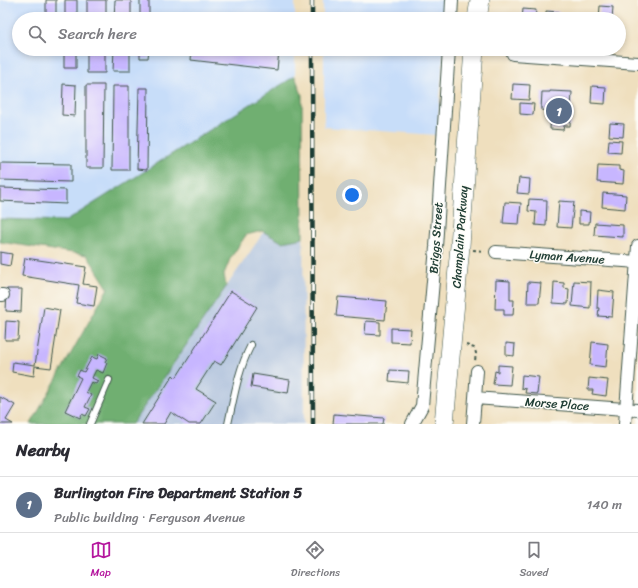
<!DOCTYPE html>
<meta charset="utf-8">
<style>
:root{--surface:#fff;--page:#f2f2f3;--text:#2b2b33;--muted:#7c7c81;--line:#e1e1e2;--accent:#b5179e}
body{margin:0;font-family:Sriracha,sans-serif;background:var(--page);color:var(--text)}
.you{position:absolute;left:352px;top:195px;width:14px;height:14px;margin:-10px;border:3px solid #fff;border-radius:50%;background:#1a73e8;box-shadow:0 0 0 6px #1a73e833}
.badge{display:grid;place-items:center;width:26px;height:26px;border-radius:50%;background:var(--accent);color:#fff;font-size:13px;font-weight:700}
.pin{position:absolute;translate:-50% -50%;border:2px solid #fff;box-shadow:0 1px 4px #0006}
.list{margin:0;padding:0;list-style:none}
h2{display:flex;justify-content:space-between;align-items:center;height:52px;margin:0;padding:0 16px;font-size:17px}
h2 small{font-size:13px;font-weight:400;color:var(--muted)}
.list li{display:grid;grid-template-columns:26px 1fr auto;gap:12px;align-items:center;box-sizing:border-box;height:56px;padding:0 16px;border-top:1px solid var(--line)}
.list b{display:block;font-size:15px;white-space:nowrap}
.list p{margin:0;font-size:13px;white-space:nowrap;color:var(--muted)}
.list em{font-size:13px;font-style:normal;color:var(--muted)}
.icon{flex:none;width:22px;height:22px;fill:none;stroke:currentColor;stroke-width:2;stroke-linecap:round;stroke-linejoin:round}
.map{position:relative;flex:none;width:638px;height:424px;overflow:hidden}
.search{position:absolute;background:var(--surface);box-shadow:0 2px 6px #0003;left:12px;right:12px;top:12px;height:44px;display:flex;align-items:center;gap:10px;box-sizing:border-box;padding:0 14px;border-radius:22px;color:var(--muted);font-size:15px}
.sheet{height:108px;background:var(--surface)}
nav{display:flex;justify-content:space-around;align-items:center;box-sizing:border-box;height:56px;border-top:1px solid var(--line);background:var(--surface);font-size:11px;color:var(--muted)}
nav a{display:grid;justify-items:center;gap:2px}
nav .on{color:var(--accent)}
.map>svg:first-child{display:block}
</style>
<div class="map">
<svg width="638" height="424" viewBox="0 0 638 424">
<rect width="100%" height="100%" fill="#fdfcf7"/>
<filter id="ink" filterUnits="userSpaceOnUse"><feTurbulence type="fractalNoise" baseFrequency=".025" numOctaves="2"/><feDisplacementMap in="SourceGraphic" scale="8" xChannelSelector="R" yChannelSelector="G"/><feConvolveMatrix kernelMatrix="1 2 1 2 8 2 1 2 1" color-interpolation-filters="sRGB"/></filter>
<filter id="wash" filterUnits="userSpaceOnUse"><feTurbulence type="fractalNoise" baseFrequency=".012" numOctaves="4" result="noise"/><feDisplacementMap in="SourceGraphic" scale="16" xChannelSelector="R" yChannelSelector="G"/><feGaussianBlur stdDeviation="0.9" result="paint"/><feColorMatrix in="noise" values="0 0 0 0 0 0 0 0 0 0 0 0 0 0 0 0 0 1.4 0 .05"/><feComposite in="paint" operator="in"/></filter>
<g filter="url(#wash)">
<rect width="100%" height="100%" fill="#efdfbe"/>
<path fill="#c7ddf9" d="M0,0h295v19h-276v30h276v27l-229,145 -66,-2z
M323,0h125l-2,19h-123z
M324,49h120l-7,86 -113,-8z"/>
<path fill="#b5c6de" d="M303,175l1,249h-172l94,-137z"/>
<path fill="#6faf71" stroke="#477652" d="M295,76l7,19 1,143 -21,4 -20,-11 -16,4 -16,24 -6,15 2,13 -94,137h-101l77,-136 -21,-33 -87,-13v-23l66,2z"/>
<g id="blocks">
<path fill="#c7b6ff" d="M46,0h10v19h-10z
M65,0h12v19h-12z
M87,0h19v19h-19z
M115,0h16v19h-17z
M140,0h9v19h-9z
M600,6l13,1 -1,12h-13z
M523,9l13,1 -1,9h-13z
M546,11l13,1 -1,7h-12z
M567,14l21,2v3h-21z
M64,49h12v19h-12z
M87,49h18v24h-18z
M114,49h16v22h-17z
M140,49h9l-1,9h-8z
M192,49h73l14,2 -2,19 -86,-10z
M63,84l13,1 -1,31 -13,-1z
M513,84l17,1 -1,15 -17,-1z
M86,85h18l-1,83h-17z
M113,86h16v84h-17z
M592,86l14,1 -1,17 -14,-1z
M139,88h9l-1,82 -10,-1z
M550,91l22,1 -2,34h-6l-1,4 -13,-1 1,-18 -10,-1 1,-18h8z
M520,103l14,1 -1,11 -13,-1z
M610,123l14,1 -1,13 -14,-1z
M609,140l13,1 -1,12 -13,-1z
M0,163l71,1v18l-71,-2z
M598,165l21,1v4l5,1 -1,13 -26,-2z
M519,178l11,1 -1,15 -12,-1z
M0,188l66,2v14l-66,-3z
M603,193l23,2 -1,14 -23,-2z
M529,199l18,1 -1,26 -11,-1 1,-13 -8,-1z
M559,201l15,1 -3,26 -14,-1z
M505,202l16,1 -2,21 -16,-1z
M579,211l11,1 -1,12h-10z
M595,223l28,2v12l-29,-2z
M0,252l12,2 -2,12 -10,-2z
M25,258l61,9 -3,17 14,2 -3,20 -18,-3 3,-18 -57,-9z
M496,280l14,1v19h4l-1,15h-9v-6h-9z
M574,281l17,1 -1,26 -18,-2z
M528,282l13,1 -2,20h-12z
M554,282l10,1v5l5,1 -1,15 -15,-1z
M7,289h15l-1,23 -15,-1z
M598,290l16,2 -2,25 -14,-1 1,-8h-2z
M231,291l26,16 -36,58 -7,-4 -18,28 20,12 -15,23h-12l-18,-12 -7,12h-22l31,-49 3,3z
M338,297l49,4 -2,19 -49,-4z
M44,307l16,3 -9,58 -16,-2 -1,10 -22,-4 1,-10 22,3z
M6,321l13,1 -1,18h-13z
M366,321l14,1v13l-15,-1z
M391,328l20,1 -1,14 -19,-1z
M592,342l16,2 -2,23 -16,-2z
M506,343l9,1 -1,12 -8,-1z
M99,354l8,4 -2,4 2,1 -4,10 -7,-3 -4,8 6,3 -2,3 -5,-2 -5,10 5,3 -6,12 5,2 -4,7 -4,-2 -2,4 -15,-7 16,-33 -4,-2 3,-6 4,2 8,-15 5,2z
M498,365l14,1 -2,19 -17,-1 2,-13 3,1z
M390,370l19,1 -1,12 -19,-2z
M253,374l37,6 -2,13 -37,-6z
M522,375l17,2 -2,17 -12,-1 1,-4 -5,-1z
M589,378l19,2 -2,16 -14,-2 1,-4h-5z
M0,397l15,8 -9,15 7,4h-13z
M334,414l50,4 -1,6h-50z"/>
</g>
</g>
<g filter="url(#ink)">
<use href="#blocks" fill-opacity="0" stroke="#3e5549" stroke-width="1"/>
<g fill="none" stroke-linecap="round" stroke-linejoin="round">
<g stroke="#3e5549" stroke-width="8">
<path id="service" d="M90,424l19,-44
M228,424c6,-27 10,-54 23,-79"/>
</g>
<g stroke="#3e5549" stroke-width="14">
<path id="minor" d="M451,19l1,-19
M513,54l125,9
M496,252l142,10
M0,295h3
M475,398l163,12
M412,424l10,-18 14,-159 13,-198
M473,424l4,-53
M625,424l13,-178"/>
</g>
<g stroke="#3e5549" stroke-width="20">
<path id="primary" d="M477,19l3,-19
M444,424l16,-178 14,-197"/>
</g>
<path stroke="#3e5549" stroke-width="2" stroke-dasharray="3 3" stroke-linecap="butt" d="M488,51l14,2
M473,250l12,1
M466,345l8,3 2,5 -1,8"/>
<use href="#service" stroke="#fff" stroke-width="6"/>
<use href="#minor" stroke="#fff" stroke-width="12"/>
<use href="#primary" stroke="#fff" stroke-width="19"/>
<g stroke="#1f3d34" stroke-width="4.5">
<path id="rail" d="M312,0v19
M312,49l1,375"/>
</g>
<use href="#rail" stroke="#fdfcf7" stroke-width="3" stroke-dasharray="9" stroke-linecap="butt"/>
</g>
</g>
<g text-anchor="middle" dominant-baseline="central" stroke-width="3" stroke-linejoin="round" paint-order="stroke">
<g font-size="12" fill="#1f3d34" stroke="#fdfcf7">
<text transform="translate(460 237) rotate(-86)">Champlain Parkway</text>
<text transform="translate(436 238) rotate(-86)">Briggs Street</text>
<text transform="translate(567 257) rotate(4)">Lyman Avenue</text>
<text transform="translate(557 404) rotate(4)">Morse Place</text>
</g>
</g>
</svg>
<div class="you"></div>
<div class="pin badge" style="left:559px;top:111px;background:#5c6f8a">1</div>
<div class="search"><svg class="icon" aria-label="search" viewBox="0 0 24 24"><circle cx="10" cy="10" r="6"/><path d="M15 15l6 6"/></svg>Search here</div>
</div>
<section class="sheet">
<h2>Nearby<small></small></h2>
<ul class="list">
<li><span class="badge" style="background:#5c6f8a">1</span><div><b>Burlington Fire Department Station 5</b><p>Public building · Ferguson Avenue</p></div><em>140 m</em></li>
</ul>
</section>
<nav>
<a class="on"><svg class="icon" aria-label="map" viewBox="0 0 24 24"><path d="M3 6l6-2 6 2 6-2v14l-6 2-6-2-6 2zM9 4v14M15 6v14"/></svg>Map</a>
<a><svg class="icon" aria-label="directions" viewBox="0 0 24 24"><path d="M12 3l9 9-9 9-9-9zM9 14v-3h6M13 9l2 2-2 2"/></svg>Directions</a>
<a><svg class="icon" aria-label="saved" viewBox="0 0 24 24"><path d="M7 4h10v16l-5-4-5 4z"/></svg>Saved</a>
</nav>
